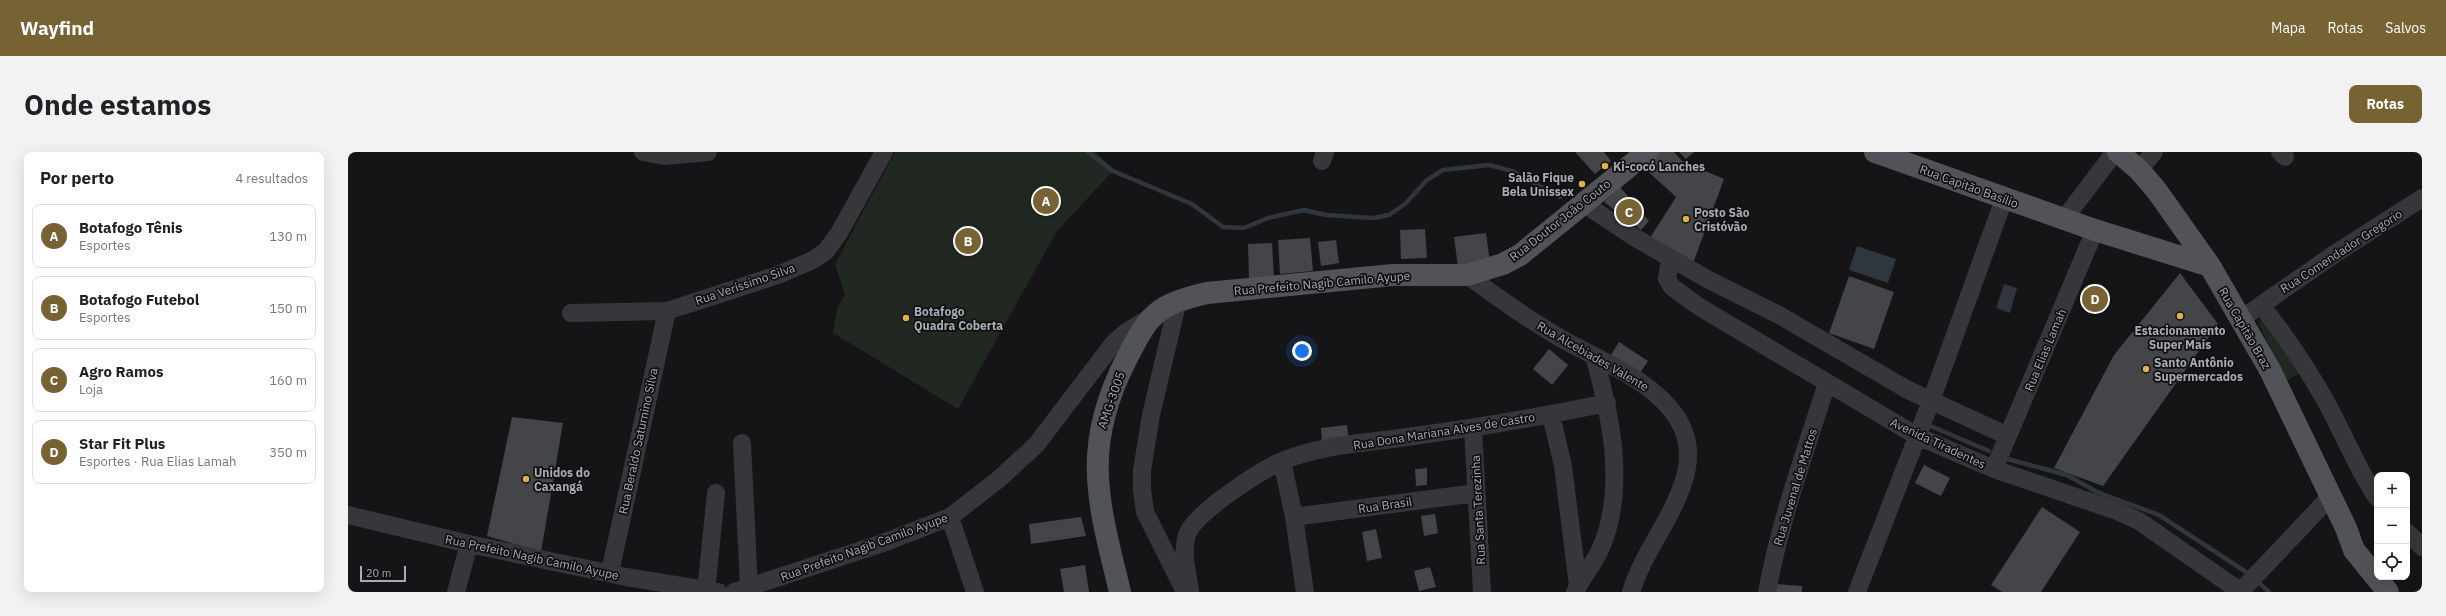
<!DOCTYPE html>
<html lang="pt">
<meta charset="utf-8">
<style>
:root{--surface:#fff;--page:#f2f2f2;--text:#202124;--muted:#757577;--line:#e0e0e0;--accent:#766232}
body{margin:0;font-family:"IBM Plex Sans",sans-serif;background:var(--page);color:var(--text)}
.controls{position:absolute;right:12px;bottom:12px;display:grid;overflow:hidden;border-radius:8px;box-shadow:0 4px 16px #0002}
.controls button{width:36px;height:36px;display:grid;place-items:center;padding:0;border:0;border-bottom:1px solid var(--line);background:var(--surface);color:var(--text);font:20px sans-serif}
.scale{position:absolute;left:12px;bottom:10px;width:46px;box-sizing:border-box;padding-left:4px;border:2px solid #a8abb5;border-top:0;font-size:11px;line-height:14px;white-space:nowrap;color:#a8abb5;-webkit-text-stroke:3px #101011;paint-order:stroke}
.you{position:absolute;left:954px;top:199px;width:14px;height:14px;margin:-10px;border:3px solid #fff;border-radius:50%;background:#1a73e8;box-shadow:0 0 0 6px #1a73e833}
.badge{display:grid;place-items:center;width:26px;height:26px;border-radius:50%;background:var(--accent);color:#fff;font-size:13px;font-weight:700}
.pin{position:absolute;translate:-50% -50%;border:2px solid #fff;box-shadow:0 1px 4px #0006}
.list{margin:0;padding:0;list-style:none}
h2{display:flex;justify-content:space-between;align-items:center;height:52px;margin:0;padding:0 16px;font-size:17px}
h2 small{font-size:13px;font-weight:400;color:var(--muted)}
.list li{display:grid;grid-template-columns:26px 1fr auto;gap:12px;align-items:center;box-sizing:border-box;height:64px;margin:0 8px 8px;padding:0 8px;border:1px solid var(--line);border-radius:8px}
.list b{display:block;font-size:15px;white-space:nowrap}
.list p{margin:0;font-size:13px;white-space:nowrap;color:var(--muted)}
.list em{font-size:13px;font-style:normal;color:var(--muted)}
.icon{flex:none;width:22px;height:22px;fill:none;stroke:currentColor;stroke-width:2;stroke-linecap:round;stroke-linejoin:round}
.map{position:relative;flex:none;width:2074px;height:440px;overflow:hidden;border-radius:8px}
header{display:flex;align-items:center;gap:24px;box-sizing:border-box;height:56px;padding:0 20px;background:var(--accent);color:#fff}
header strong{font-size:19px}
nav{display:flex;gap:22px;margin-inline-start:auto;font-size:14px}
.intro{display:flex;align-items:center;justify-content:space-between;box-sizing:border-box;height:96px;padding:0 24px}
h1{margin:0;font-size:28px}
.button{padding:10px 18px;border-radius:8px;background:var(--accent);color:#fff;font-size:14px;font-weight:700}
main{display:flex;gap:24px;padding:0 24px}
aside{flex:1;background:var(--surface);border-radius:8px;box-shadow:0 4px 16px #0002}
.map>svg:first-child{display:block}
</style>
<header>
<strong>Wayfind</strong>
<nav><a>Mapa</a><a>Rotas</a><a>Salvos</a></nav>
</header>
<div class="intro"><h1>Onde estamos</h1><a class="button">Rotas</a></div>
<main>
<aside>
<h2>Por perto<small>4 resultados</small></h2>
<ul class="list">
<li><span class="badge">A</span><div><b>Botafogo Tênis</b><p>Esportes</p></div><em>130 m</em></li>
<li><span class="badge">B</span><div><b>Botafogo Futebol</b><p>Esportes</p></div><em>150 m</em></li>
<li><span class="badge">C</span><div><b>Agro Ramos</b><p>Loja</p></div><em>160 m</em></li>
<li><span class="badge">D</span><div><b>Star Fit Plus</b><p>Esportes · Rua Elias Lamah</p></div><em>350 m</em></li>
</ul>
</aside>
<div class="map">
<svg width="2074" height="440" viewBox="0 0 2074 440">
<rect width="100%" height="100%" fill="#151416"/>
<path fill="#212822" d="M547,0h201l17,19 -56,60 -99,178 -125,-76 4,-25 8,-13 -10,-31z
M1909,168l8,2 38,50 -18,9z"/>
<path fill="#2f363d" d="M1509,94l39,13 -8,24 -39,-13z
M1656,132l13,4 -7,25 -14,-5z"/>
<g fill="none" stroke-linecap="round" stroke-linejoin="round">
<path stroke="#2f363d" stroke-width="4.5" d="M740,0l25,19 79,33 31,23 21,1 24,-10 36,-8 22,5 47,3 16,-3 16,-11 22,-24 16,-10 46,-5 23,6 48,26
M1578,272l63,27
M1659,307l60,16 30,17 62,23 87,57
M1909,429l12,11"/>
</g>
<path fill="#444549" d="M1227,0h29l7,9 -16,13z
M1310,0h16l8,9 42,18 -32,87 -44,-25 28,-44 -35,-32z
M1331,0h15l-8,7z
M1272,35l29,34 -8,9 -37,-28z
M1077,77l2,29 -26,1 -1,-29z
M1138,81l4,29 -32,5 -4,-30z
M962,86l3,33 -33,3 -2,-34z
M988,88l3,23 -18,3 -3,-24z
M924,91l2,35 -25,1 -1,-35z
M1832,121l38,51 -115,162 -49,-18 60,-113z
M1501,124l45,16 -20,57 -45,-16z
M1271,190l29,19 -10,15 -29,-18z
M1201,197l19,16 -16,20 -19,-16z
M164,265l51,6 -22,129 -54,-16z
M999,273l2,16 -27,3 -1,-16z
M1576,313l26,13 -9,18 -26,-13z
M1079,316v17l-11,1 -1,-17z
M1694,355l38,25 -39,60h-39l-11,-7z
M1087,362l3,19 -14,3 -3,-20z
M733,365l5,19 -55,8 -2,-20z
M1028,377l6,29 -15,3 -5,-29z
M737,413l4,27h-25l-4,-23z
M1082,415l6,20 -17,4 -5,-20z
M1428,432l26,2v6h-26z"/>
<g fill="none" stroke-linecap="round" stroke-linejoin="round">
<path stroke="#36363b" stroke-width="18" d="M295,0l21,4 44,-4
M1932,0l5,5
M974,9l3,-9
M1791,18l15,-18
M1235,51l51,34 73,42 72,36 129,75 100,46
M1716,67l51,-67
M1322,106l-3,21 5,8 26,19 219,130 77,33 123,42 22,10 102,71
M1119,123c31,23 62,45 95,64 53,30 147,62 122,141 -12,40 -41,72 -53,112
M830,148l-27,115 -9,55v19l3,23 40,80
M1913,153l75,-52 86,-55
M223,161l96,-2 111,-36 35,-15 13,-9 13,-18 45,-81
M1893,167l20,-14c26,33 49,67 69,104 16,30 28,61 47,89
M1203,263l12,51 15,119
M1125,276l9,164
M394,291l7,145
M934,309l12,56 11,75
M1646,317l101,-239
M0,363l121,29 157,33 92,15
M602,365l25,75
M946,365l182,-24
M2059,380l15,15
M262,420l57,-261
M108,440l13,-48
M358,440l10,-99
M386,440l149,-49 67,-26 49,-38 37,-34 77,-101 12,-11 25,-16
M842,440c-2,-19 -9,-39 -3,-57 7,-22 73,-64 95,-74 38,-16 84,-18 125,-24 67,-9 134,-20 200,-34
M1227,440c7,-15 18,-27 25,-42 27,-60 11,-134 -6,-194
M1419,440c13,-71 38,-140 60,-209
M1509,440l74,-191 73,-202
M1892,440l89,-94"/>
<path stroke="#525359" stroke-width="22" d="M1527,0l220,78 115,36
M1770,0l21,18 18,21 53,75 60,104 76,158 8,22 34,42
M772,440c-22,-91 -39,-144 6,-232 23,-46 30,-55 81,-67l186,-18h74l36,-11 17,-9 127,-103"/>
</g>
<g fill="#dfb244" stroke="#101011" stroke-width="1.5">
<circle cx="1257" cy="14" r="4"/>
<circle cx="1234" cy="32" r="4"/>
<circle cx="1338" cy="67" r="4"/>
<circle cx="1832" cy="164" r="4"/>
<circle cx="558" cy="166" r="4"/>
<circle cx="1798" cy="217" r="4"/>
<circle cx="178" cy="327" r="4"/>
</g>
<g text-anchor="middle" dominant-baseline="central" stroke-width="3.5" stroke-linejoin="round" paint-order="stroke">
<g font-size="12" font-weight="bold" fill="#a8abb5" stroke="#101011" text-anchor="start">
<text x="1265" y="14">Ki-cocó Lanches</text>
<text x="1226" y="25" text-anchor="end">Salão Fique<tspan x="1226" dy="14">Bela Unissex</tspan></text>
<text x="1346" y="60">Posto São<tspan x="1346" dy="14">Cristóvão</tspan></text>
<text x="566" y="159">Botafogo<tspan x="566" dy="14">Quadra Coberta</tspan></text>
<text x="1832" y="178" text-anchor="middle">Estacionamento<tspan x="1832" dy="14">Super Mais</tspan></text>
<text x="1806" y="210">Santo Antônio<tspan x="1806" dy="14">Supermercados</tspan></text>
<text x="186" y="320">Unidos do<tspan x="186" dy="14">Caxangá</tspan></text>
</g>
<g font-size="12" fill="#a8abb5" stroke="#101011">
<text transform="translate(1621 34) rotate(20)">Rua Capitão Basílio</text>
<text transform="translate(1212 68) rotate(-38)">Rua Doutor João Couto</text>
<text transform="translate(1993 99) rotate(-33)">Rua Comendador Gregorio</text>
<text transform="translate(974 131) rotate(-5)">Rua Prefeito Nagib Camilo Ayupe</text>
<text transform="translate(397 132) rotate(-19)">Rua Veríssimo Silva</text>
<text transform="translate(1897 176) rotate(60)">Rua Capitão Braz</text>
<text transform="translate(1697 198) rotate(-67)">Rua Elias Lamah</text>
<text transform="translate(1245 204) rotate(30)">Rua Alcebiades Valente</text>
<text transform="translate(763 248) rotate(-71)">AMG-3005</text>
<text transform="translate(1096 279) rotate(-9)">Rua Dona Mariana Alves de Castro</text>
<text transform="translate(290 289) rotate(-78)">Rua Beraldo Saturnino Silva</text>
<text transform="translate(1590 291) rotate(25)">Avenida Tiradentes</text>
<text transform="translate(1447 335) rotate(-73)">Rua Juvenal de Mattos</text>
<text transform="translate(1037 353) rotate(-8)">Rua Brasil</text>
<text transform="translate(1130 358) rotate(-93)">Rua Santa Terezinha</text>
<text transform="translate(516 395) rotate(-20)">Rua Prefeito Nagib Camilo Ayupe</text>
<text transform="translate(184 405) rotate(12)">Rua Prefeito Nagib Camilo Ayupe</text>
</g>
</g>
</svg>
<div class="controls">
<button>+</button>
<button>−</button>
<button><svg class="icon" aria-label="locate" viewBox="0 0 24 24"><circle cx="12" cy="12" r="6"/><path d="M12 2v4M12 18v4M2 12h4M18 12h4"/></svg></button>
</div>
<div class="scale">20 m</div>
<div class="you"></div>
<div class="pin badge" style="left:698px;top:49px">A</div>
<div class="pin badge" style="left:620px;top:89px">B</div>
<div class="pin badge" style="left:1281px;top:60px">C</div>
<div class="pin badge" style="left:1747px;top:147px">D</div>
</div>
</main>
